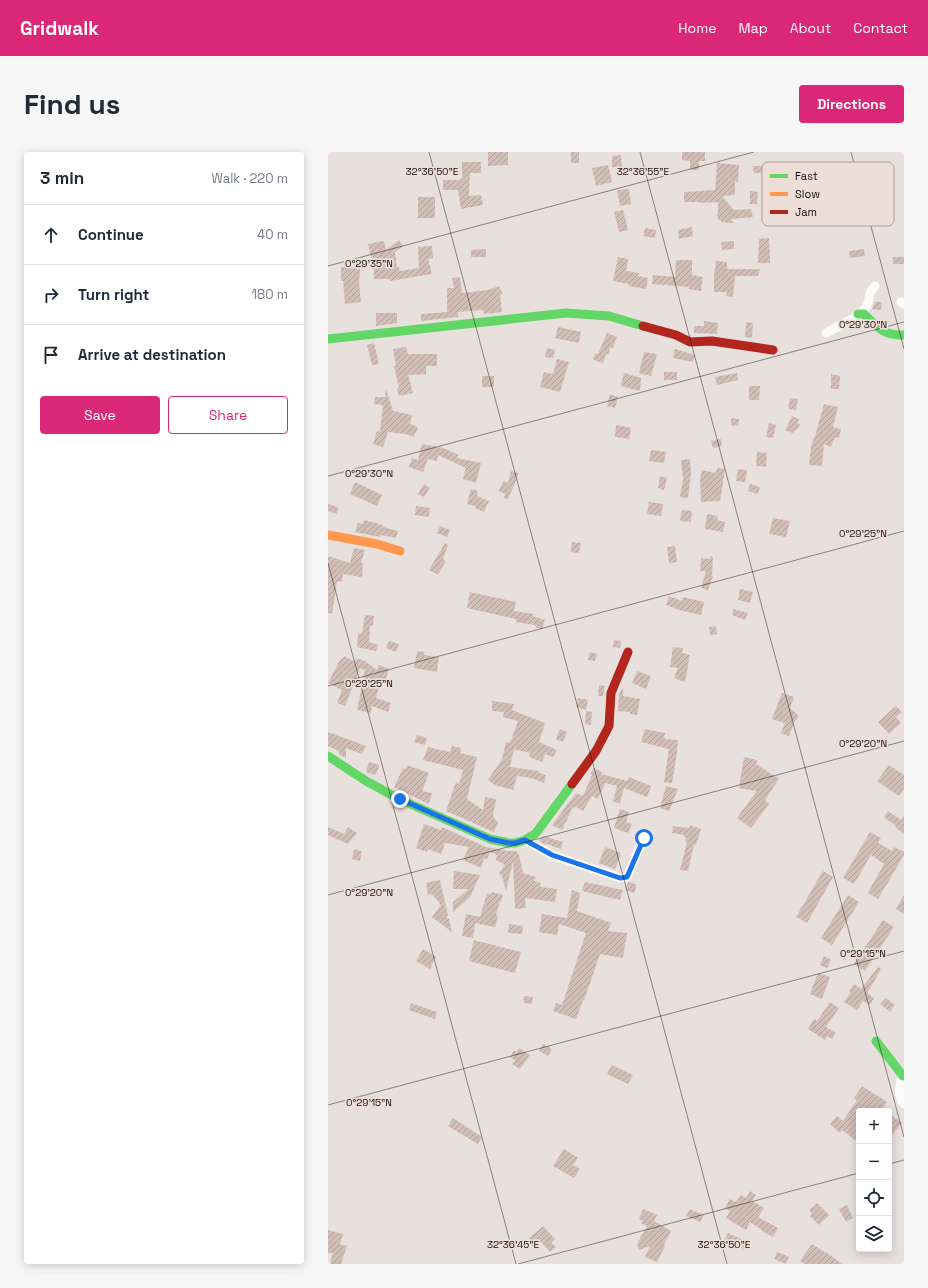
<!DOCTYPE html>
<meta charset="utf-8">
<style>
:root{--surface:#fff;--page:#f6f6f7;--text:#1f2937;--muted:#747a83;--line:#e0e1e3;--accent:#db2777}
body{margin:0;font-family:"Space Grotesk",sans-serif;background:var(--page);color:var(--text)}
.controls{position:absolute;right:12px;bottom:12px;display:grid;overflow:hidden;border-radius:4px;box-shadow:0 2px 10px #0003}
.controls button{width:36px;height:36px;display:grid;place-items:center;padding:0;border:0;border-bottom:1px solid var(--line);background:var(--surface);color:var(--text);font:20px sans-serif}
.stop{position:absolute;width:12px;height:12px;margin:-9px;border:3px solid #1a73e8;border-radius:50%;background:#fff}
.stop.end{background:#1a73e8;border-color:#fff;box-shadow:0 1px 4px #0008}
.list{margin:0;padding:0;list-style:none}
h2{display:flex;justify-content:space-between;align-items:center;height:52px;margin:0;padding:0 16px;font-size:17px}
h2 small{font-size:13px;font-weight:400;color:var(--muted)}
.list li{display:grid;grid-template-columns:26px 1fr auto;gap:12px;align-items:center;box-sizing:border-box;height:60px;padding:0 16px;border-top:1px solid var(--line)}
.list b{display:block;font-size:15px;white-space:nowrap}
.list em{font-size:13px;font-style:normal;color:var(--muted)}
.actions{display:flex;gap:8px;padding:12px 16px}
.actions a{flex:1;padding:9px 0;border:1px solid var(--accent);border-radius:4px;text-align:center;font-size:14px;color:var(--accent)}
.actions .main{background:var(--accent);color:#fff}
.icon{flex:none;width:22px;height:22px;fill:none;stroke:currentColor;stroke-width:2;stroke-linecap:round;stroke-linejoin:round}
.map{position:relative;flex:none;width:576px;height:1112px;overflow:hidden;border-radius:4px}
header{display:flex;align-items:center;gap:24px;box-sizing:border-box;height:56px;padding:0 20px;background:var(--accent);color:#fff}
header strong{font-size:19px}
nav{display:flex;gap:22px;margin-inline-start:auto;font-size:14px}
.intro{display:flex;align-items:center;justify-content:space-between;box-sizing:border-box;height:96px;padding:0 24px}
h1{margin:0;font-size:28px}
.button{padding:10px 18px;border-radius:4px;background:var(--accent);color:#fff;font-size:14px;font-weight:700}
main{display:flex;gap:24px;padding:0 24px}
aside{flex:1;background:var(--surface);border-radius:4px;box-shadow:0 2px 10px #0003}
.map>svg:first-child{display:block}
</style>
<header>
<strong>Gridwalk</strong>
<nav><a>Home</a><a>Map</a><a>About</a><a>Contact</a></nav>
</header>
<div class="intro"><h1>Find us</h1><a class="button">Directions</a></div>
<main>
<aside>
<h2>3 min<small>Walk · 220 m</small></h2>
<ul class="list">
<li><svg class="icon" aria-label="ahead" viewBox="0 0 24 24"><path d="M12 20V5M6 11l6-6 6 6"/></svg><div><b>Continue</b></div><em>40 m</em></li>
<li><svg class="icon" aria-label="right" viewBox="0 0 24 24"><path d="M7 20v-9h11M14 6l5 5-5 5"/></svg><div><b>Turn right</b></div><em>180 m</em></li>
<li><svg class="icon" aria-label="arrive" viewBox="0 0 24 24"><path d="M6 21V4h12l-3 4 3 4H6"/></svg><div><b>Arrive at destination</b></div></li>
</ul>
<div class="actions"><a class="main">Save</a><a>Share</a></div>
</aside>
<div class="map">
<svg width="576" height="1112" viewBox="0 0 576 1112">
<defs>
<pattern id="building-hatch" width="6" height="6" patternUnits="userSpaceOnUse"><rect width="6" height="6" fill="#d1beb6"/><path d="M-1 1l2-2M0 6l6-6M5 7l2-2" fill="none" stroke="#b3a29b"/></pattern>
</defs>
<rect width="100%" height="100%" fill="#e8e0dc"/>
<path fill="url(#building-hatch)" d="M160,0h20v13l-20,1z
M243,0h8v11h-8z
M354,0h23v9h-6v9h-9v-9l-8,-1z
M293,3l1,12h-10v-11z
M134,10h19v11h-11l-1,23 12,-1 2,10 -22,4 -3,-19h-15v-10h17v-2h2z
M389,11l22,2 -1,17 -3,-1v14l-13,1 12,14 17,-1 2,8 -22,2 2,4 -12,-1v-2h-3l-1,-6 1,-1v-11l-18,1v-1h-16v-10l31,-2z
M280,13l4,17 -16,4 -4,-18z
M425,14h9v7h-8z
M301,37l2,15 -11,2 -3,-16z
M422,39l8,1 -1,12h-7z
M90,45h17v21h-17z
M295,58l5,20 -9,2 -5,-20z
M364,75l1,9 -14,3 -1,-9z
M317,76l11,2 -1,8 -12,-2z
M441,86l1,25h-12l1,-24z
M71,88l4,6 -8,6 2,16 2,-1 1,4 19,-3 -1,-21 14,-1 1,12 -5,1 4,15 -42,7v-2h-16l-1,-22h-2l-3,-13 16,-3 2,9z
M406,89v8l-12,1 -1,-8z
M158,97v8h-15v-7z
M536,97l1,7 -15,2 -1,-7z
M290,105l10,2 -2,12 13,2 -1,3 10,2 -2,11 -17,-3v-2l-16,-3z
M565,105h11v7h-11z
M348,108h16v15l11,2 -2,14 -12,-2v-2l-37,-3 1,-9 22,2z
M388,109l11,1v7h33l-2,7h-23l-2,21 -7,-1 1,-4h-13v-17z
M13,115l19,1 -1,15 2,19 -16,2 -2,-23h-2z
M132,125l2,16 26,-3 11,-4 4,8 -3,1 2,17 -18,2 -1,-4 -25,2v5l-37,4v-7l26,-2v-24h7l-2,-10z
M547,150h7l-1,8 -9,-1z
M48,161h21v10l-21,3z
M376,169l14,2 -1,11 -23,-1v-7h10z
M418,170l7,1 -1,15 -7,-1z
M230,175l23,5 -2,11 -24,-5z
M279,181l10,4 -4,11 -3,-1 -1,7h-3l-3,9 -10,-3 2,-7 3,1z
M46,191l5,21 -7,1 -5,-20z
M78,195l2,7h29v12h-11v8l-18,1 5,18 -14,3 -2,-7 2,-1 -5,-22h2l-3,-17z
M219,196l8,2 -2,8 -8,-1z
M347,197l20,6 -2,7 -20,-4z
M316,200l13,2 -6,22 -12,-3z
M229,207l12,3 -9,30 -20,-5 4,-15 9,2z
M336,220h13v8h-13z
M296,221l17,5 -1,13 -19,-5z
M409,221l1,7 -21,5 -2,-8z
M503,222l9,2 -1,13h-8z
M154,224h12v11h-12z
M421,234h11l-1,14h-10z
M58,237l7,22 19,4 -2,9 8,3 -4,10 -9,-3 -17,-2 -5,15 -10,-3 4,-13 3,1 3,-27 -9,-1 1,-7h10z
M282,242l8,3 -3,11 -8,-2z
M462,246l8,1 -2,11 -8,-1z
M496,252l14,3 -5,20 8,2 -2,9 -4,-1 -4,10 -7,-3 -2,22 -13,-1 2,-19 5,-13z
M464,264l7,3 -2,4 3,1 -3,6h-2l-2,3 -8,-3z
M403,266l8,1 -1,7 -7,-1z
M441,271l7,2 -3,13 -7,-1z
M288,273l15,3 -2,11 -14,-2z
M393,287l1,7 -9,2 -2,-7z
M94,292l21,4 16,7 -2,3 24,5 -5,20 -13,-4 3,-11 -28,-13 -1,6 -9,-2 -5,13 -14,-5 3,-9 6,2z
M323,298l15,2 -2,11 -15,-2z
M429,300l10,1 -1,14 -10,-1z
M362,307l1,15 -3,24 -8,-1 3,-18 -2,-19z
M389,316l8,1 -5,32 -19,1 -1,-23 2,-9 14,3z
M410,317l9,1 -2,12 -9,-1z
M183,319l8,2 -11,26 -4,-1 1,-4 -6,-3 4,-10 5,2z
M332,324l7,2 -3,12 -6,-2z
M27,330l27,13 -5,11 -27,-12z
M96,332l6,4 -6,9 -6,-3z
M422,332l10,3 -2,7 -10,-3z
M143,337l7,2 -1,5 12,5 -5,11 -9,-4 1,-2 -9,-2z
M321,350l14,2 -2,12 -14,-2z
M0,352l10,3 -1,7 -9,-3z
M88,354l14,2 -1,9 -14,-2z
M354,358l10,1 -1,11 -11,-1z
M379,362l11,2 -1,4 8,2 -2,10 -18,-3z
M445,366l17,3 -4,16 -17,-3z
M36,368l19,5v2l15,4 -2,7 -15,-3 -1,2 -25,-5 3,-9 5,1z
M112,374l10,4 -3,7 -10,-4z
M244,390l9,1 -2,10 -8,-1z
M117,391l3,2 -5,14 3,2 -8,14 -9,-5z
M347,394l2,16 -8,1 -2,-16z
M26,396l11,2 -4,13h2l-1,14 -19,-3 -1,8 -5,-1 -5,33 -4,-1v-57l22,7z
M383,404l2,1 -1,19h1l-5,14 -7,-2 5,-17h-6l1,-13 9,1z
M412,437l13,3 -3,11 -12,-3z
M142,440l46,10 -2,9 19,3v2l12,4 -3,9 -7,-2v-2l-19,-3v-3l-49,-11z
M341,444l13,5 1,-4 21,5 -3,13 -22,-5 -13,-5z
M406,457l14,4 -3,7 -13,-5z
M37,463l9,1 -1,10 -3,-1 -1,17 9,3 -2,6 -19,-4 1,-14 4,1z
M388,474l1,8 -7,1 -1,-8z
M286,488l7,1 -1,7 -7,-1z
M61,489l10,3 -3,8 -10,-4z
M345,495l10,1 -1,5 8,2 -5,27 -11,-4 4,-10 -8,-1z
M89,499l7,1v3l15,2 -2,15 -23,-4z
M262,500l7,2 -2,7 -7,-1z
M16,504l11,6 1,-4 9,3 12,9 2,-5 10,4 -4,12 -4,-2 -5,19 15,5 -3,9 -16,-6 -1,7 -14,-3 8,-40 -5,-2 -15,38 -8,-3 5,-13 -14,-7 13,-25 2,1z
M309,519l14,5 -5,13 -14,-6z
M271,533l6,1 -2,10h-5z
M294,536h1v8l17,3 -3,16 -7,-1v-2l-12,-1 1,-16z
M454,541l12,4 -4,11 9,8 -5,7 -5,13 -8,-3 4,-10 -13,-4z
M250,546l10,2 -2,10 -10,-3z
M164,549l22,3 -2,6 33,13 -6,19 18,8 -4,7 -8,-3 -3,8 -13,-5 1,-4 -16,-4 -4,18 29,4v2l7,2 -2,8 -13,-5 -14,-2 -4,14 -18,-5 -7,-5 14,-21 4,-17 4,1 8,-22 -15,-4 1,-5 -12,-1z
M568,554l6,6 -6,5 5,6 -12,11 -11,-12z
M258,559l6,1 -1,13 -6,-1z
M232,577l7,3 -4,10 -7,-3z
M317,577l20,4 -1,6 14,1 -1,12 -5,31 -8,-1 5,-33 -28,-7z
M0,580l38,14 -4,8 -16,-6v10l-7,-4v-3l-11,-5z
M89,583l10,3 -2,7 -11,-3z
M124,594l9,2 -1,5 17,4 -10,42 16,11 2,-13 11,2 -3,17 5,7 -4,9 -48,-21 10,-29 3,2 4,-14 -40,-10 5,-13 22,5z
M416,605l13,3 -1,4 23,15 -14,21 4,4 -18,24 -14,-10 20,-27 -18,-3z
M41,610l10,3 -3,10 -10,-3z
M79,613l22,8 -7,18 10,2 -3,11 -35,-17 9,-19 3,1z
M561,613l15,10v14l-5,7 -22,-15z
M266,616l8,4 -1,2 26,7 2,-4 22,9 -4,11 -23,-9 -4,15 -7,-1 4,-16 -12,-3 -7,16 -6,-3 -9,15 -7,-4 -1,1 -2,-1 -11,23 -10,-5 24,-32 7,3 9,-21 -2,-1z
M338,634l12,3 -9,22 -9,-3z
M292,657l9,3 -3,10 6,2 -4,9 -14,-5z
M560,659l13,9 3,-4v18l-9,-7 1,-1 -12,-9z
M96,672l17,6 1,-3 44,20 22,4h8l3,4 4,18 13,4 -2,4 7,2 -1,4 17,2 -2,13 -30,-4 1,10 -11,1 -2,-48 -7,30 -4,-15 -3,-3 6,-8 -9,-5 1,-5 -7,-3 -3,7 -3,-1 -3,10 -18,-8 6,-13 -24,-4 -4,11 -13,-5 -1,3 -11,-4z
M362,673l11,4 -5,16 -2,-1 -6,27 -8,-1 7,-28 -2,-1 1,-4h-2v-2l-12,-2 1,-7 16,2z
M0,675l16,7 4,-7 9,6 -9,11 -20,-9z
M542,680l11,6 -3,5 14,8 2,-4 10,5v3l-26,44 -10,-6 16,-29 -13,-9 -17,29 -11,-6z
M216,684l19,6 -2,7 -14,-5 -1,1 -7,-4z
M277,695l16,6 -6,16 -16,-6z
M26,697l8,2 -2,10 -8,-2z
M126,719l26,4 -10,22 -17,15v-10l16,-13h-16z
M495,719l10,6 -26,46 -11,-6z
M112,728l8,35 -2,2 3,2 3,13 -20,-15 9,-12 -9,-11 -4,1 -2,-12z
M257,730l38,8 -3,10 -38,-9z
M302,730l7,3 -3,8 -9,-3 3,-7z
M244,738l8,3 -3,18 34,12 -3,8 19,2 -4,25 -23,-4 -16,46h-1l-7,19 -23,-8 3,-8 6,2 24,-72 -27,-9 -2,11 -18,-3 3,-18 25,4z
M164,740l11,3 -2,7h-1l-4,13 2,1 -3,11 -20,-4 -2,15 -11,-2 4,-22 14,3 7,-24 4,2z
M520,743l11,7 -27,43 -11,-7z
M576,743v19l-8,-5z
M555,768l11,7 -29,44 -11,-7z
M181,772l14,2 -1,8 -14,-1z
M146,788l47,12 -6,21 -46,-12z
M95,797l13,8 -6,12 -14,-8z
M496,804l7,4 -4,8 -7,-3z
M550,815l3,2 -9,16 -5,8 7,5 -4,7 -7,-4 -6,9 -13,-8 7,-10 -2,-1 5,-7 7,5z
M490,821l12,4 -8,22 -12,-5z
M196,844l9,1 -1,7 -8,-1z
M558,846l9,7 -5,7 -10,-8z
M502,850l9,6 -13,19 10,6 -4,6 -5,-3 -2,4 -17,-11 6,-10 3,2z
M83,851l26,9 -2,7 -26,-9z
M215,892l9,5 -4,7 -9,-5z
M191,896l11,7 -10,14 -8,-5 3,-4 -5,-3 4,-6 2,1z
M284,913l21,10 -5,9 -21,-10z
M534,934l25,16 -6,9h-22v32l-17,-13 -2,3 -10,-9 7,-8 6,5 14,-21 -3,-2z
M564,964l10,7 -13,16v-19z
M125,966l29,19 -4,7 -30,-18z
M236,997l14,9 -5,7 7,4 -6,9 -21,-12z
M422,1039l6,4 -4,6 12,7 -6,9 20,11 -5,9 -11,-6v-1l-12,-8 -4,8 -20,-12 4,-7 -5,-3 5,-9 6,3 5,-7 5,3z
M489,1051l12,12 -10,10 -9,-9 2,-3 -3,-3z
M519,1053l6,13 -7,4 -7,-13z
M315,1057l14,6 -3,6 17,10 -7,14 1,1 -8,16 -12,-5 5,-11 -11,4 -2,-6 10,-18 -6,-3 2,-2 -4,-2z
M362,1057l14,6 -4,7 -14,-6z
M215,1074l12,13 -4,4 5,4 -6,5 -9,-10 -7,6 -7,-8z
M0,1078l15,4 -3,10 7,2 -6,18h-11l3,-11h-5z
M400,1081l22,10 -3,7 -23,-10z
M484,1092l14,9v-1l16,12h-37l-5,-3z
M449,1100l12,5 -3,7 -12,-5z"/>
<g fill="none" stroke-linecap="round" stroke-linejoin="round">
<path stroke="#fcfafa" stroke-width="9" d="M573,150l3,2
M498,181c10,-6 36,-17 41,-27 4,-9 -1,-10 8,-20
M197,688l27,15 68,23 7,-1 17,-40
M576,922c-5,10 -7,21 0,30"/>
<path stroke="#63d668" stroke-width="9" d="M530,162h6c13,13 20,22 40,21
M0,187l238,-26 43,3 34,10
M0,604l38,25 33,18 91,40 19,4h6l10,-3 11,-7 36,-49
M548,889l27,35"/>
<path stroke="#ff974d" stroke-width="9" d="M0,383l49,9 23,7"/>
<path stroke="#b3261e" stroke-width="9" d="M315,174l33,9 14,7 22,-1 61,9
M244,632l24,-33 13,-25 2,-33 17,-41"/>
</g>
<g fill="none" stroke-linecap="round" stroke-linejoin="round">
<path stroke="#1a73e8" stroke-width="5" d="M72,647l90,40 19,4h6l10,-3 27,15 68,23 7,-1 17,-39"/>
</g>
<path fill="none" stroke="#15100d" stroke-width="1" stroke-opacity="0.45" d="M101,0l298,1112M312,0l264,985M523,0l53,197M0,114l426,-114M0,324l576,-154M0,411l188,701M0,534l576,-155M0,743l576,-154M0,953l576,-154M561,1012l15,-4M190,1112l341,-91"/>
<rect x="434" y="10" width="132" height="64" rx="6" fill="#edded7" stroke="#aca09a" stroke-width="1"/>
<rect x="442" y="22" width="18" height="4" fill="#63d668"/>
<rect x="442" y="40" width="18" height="4" fill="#ff974d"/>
<rect x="442" y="58" width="18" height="4" fill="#b3261e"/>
<g font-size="11" fill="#15100d">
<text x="467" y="28">Fast</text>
<text x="467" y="46">Slow</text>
<text x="467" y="64">Jam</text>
</g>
<g font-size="10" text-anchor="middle" fill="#15100d" stroke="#edded7" stroke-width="3.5" stroke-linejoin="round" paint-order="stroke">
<text x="104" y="23">32°36'50"E</text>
<text x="315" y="23">32°36'55"E</text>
<text x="41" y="115">0°29'35"N</text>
<text x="535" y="176">0°29'30"N</text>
<text x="41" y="325">0°29'30"N</text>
<text x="535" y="385">0°29'25"N</text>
<text x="41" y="535">0°29'25"N</text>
<text x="535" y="595">0°29'20"N</text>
<text x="41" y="744">0°29'20"N</text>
<text x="535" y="805">0°29'15"N</text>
<text x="41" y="954">0°29'15"N</text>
<text x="185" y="1096">32°36'45"E</text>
<text x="396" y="1096">32°36'50"E</text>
</g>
</svg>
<div class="controls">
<button>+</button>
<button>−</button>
<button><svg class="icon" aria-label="locate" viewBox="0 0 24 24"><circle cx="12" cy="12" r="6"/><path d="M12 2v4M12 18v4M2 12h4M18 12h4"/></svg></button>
<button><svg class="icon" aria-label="layers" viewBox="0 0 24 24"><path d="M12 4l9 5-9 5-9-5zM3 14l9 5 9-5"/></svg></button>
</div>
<div class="stop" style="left:316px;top:686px"></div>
<div class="stop end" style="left:72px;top:647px"></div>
</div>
</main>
